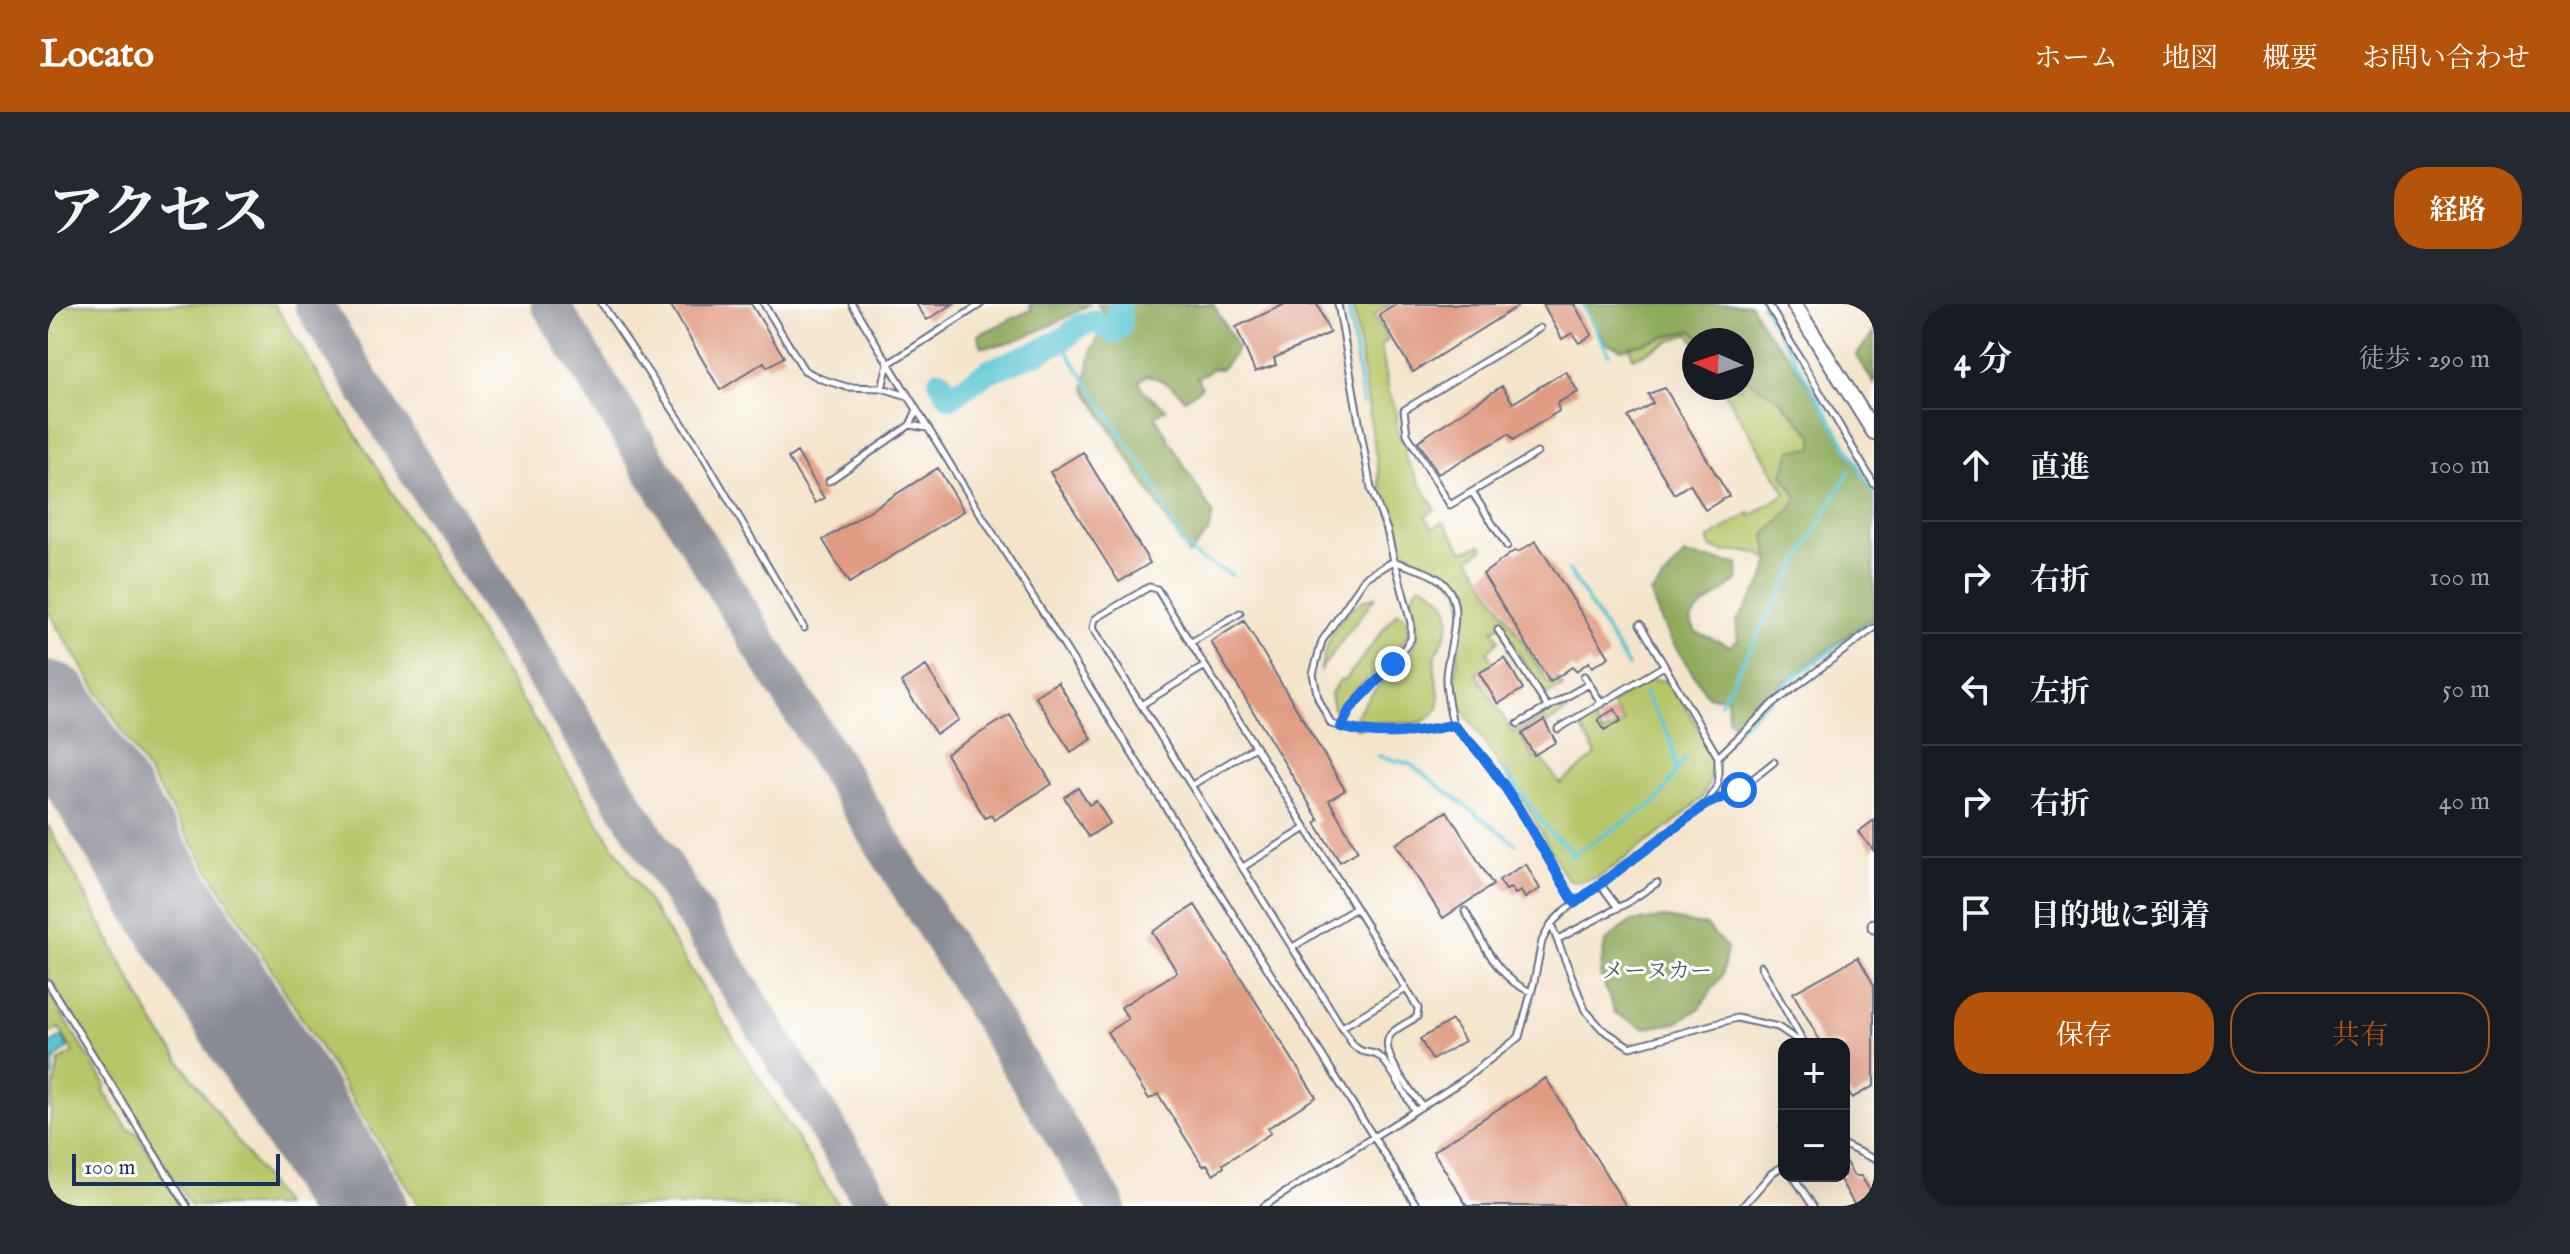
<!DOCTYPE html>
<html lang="ja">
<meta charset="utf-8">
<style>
:root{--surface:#171b24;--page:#242831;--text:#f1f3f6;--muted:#9ea1a6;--line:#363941;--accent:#b45309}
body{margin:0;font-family:"IM FELL English","Noto Serif JP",serif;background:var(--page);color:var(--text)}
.controls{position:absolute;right:24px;bottom:24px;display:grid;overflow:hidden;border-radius:16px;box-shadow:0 8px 32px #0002}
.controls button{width:72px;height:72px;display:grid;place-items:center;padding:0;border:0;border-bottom:2px solid var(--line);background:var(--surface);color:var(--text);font:40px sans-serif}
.compass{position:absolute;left:1634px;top:24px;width:72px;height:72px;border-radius:50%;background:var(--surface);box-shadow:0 8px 32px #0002;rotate:273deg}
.scale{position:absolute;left:24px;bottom:20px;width:208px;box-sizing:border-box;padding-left:8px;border:4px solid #1b2f5e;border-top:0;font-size:22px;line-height:28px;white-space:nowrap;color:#1b2f5e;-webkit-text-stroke:6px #fff;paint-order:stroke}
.stop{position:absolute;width:24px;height:24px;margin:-18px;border:6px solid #1a73e8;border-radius:50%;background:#fff}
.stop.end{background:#1a73e8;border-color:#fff;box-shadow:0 2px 8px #0008}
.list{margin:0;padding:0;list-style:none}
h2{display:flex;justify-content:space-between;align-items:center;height:104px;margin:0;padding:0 32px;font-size:34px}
h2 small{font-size:26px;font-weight:400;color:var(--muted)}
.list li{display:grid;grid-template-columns:52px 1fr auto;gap:24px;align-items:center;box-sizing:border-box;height:112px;padding:0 32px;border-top:2px solid var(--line)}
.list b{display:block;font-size:30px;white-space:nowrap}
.list em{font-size:26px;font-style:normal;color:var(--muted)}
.actions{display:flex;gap:16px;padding:24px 32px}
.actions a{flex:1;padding:18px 0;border:2px solid var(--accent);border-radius:32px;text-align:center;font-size:28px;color:var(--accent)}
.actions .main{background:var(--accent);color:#fff}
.icon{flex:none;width:44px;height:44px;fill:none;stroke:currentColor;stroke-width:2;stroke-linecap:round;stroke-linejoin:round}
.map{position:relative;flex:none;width:1826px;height:902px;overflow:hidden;border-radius:32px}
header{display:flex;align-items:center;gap:48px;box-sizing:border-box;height:112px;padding:0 40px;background:var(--accent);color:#fff}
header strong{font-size:38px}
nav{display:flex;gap:44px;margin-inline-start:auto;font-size:28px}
.intro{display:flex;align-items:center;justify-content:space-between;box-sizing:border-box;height:192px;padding:0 48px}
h1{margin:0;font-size:56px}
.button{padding:20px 36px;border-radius:32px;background:var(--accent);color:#fff;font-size:28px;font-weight:700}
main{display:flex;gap:48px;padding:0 48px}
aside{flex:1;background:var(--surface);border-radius:32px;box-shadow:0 8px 32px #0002}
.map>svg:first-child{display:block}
</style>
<header>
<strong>Locato</strong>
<nav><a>ホーム</a><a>地図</a><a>概要</a><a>お問い合わせ</a></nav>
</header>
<div class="intro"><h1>アクセス</h1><a class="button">経路</a></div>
<main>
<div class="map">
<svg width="1826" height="902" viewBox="0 0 1826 902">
<rect width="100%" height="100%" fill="#fff"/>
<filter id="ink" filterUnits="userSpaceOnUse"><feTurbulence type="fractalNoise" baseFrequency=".0125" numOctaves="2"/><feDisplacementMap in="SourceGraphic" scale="16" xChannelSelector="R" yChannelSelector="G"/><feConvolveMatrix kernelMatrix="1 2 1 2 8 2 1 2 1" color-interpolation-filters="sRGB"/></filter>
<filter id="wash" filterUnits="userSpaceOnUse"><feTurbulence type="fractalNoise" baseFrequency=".006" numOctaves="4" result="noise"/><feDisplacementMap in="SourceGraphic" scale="32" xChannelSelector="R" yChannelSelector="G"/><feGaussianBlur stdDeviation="1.8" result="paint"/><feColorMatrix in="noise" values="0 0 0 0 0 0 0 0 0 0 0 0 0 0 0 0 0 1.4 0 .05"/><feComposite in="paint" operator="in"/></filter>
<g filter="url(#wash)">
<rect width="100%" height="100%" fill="#f4e4cb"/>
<path fill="#b6c567" stroke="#687a62" stroke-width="2" d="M0,0h226l565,902h-420l-371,-594z
M1305,0h39l-18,11 14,25 -7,5 8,47 8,21v18l8,14v12l30,52 -10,7 8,12 11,-6 19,29 18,-6 3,3 -14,10 79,126 9,-5 5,8 -14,7 -6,-2 -42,-67 -8,4 6,11 -12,12 6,11 -17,10 37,60c17,-8 35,-27 54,-27l1,4 -21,14 -3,-6 -24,16 14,25 6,-3 20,28 36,-29 -16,-30 12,-8 11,17 21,-12 -13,-18c19,-12 40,-33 62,-20l36,63 3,18 -2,16 -8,17 -28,25 -75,54 -21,5 -10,-3 -5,-6 -32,-60 -74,-112 -2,-21 8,-72 -3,-19 -17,-17 -28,-14 -11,-10 -23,-58z
M1643,26l12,10 -9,1 -5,-8 -56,25 -3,-11z
M1694,73l37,22 34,36v13l-30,26 14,23 -6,12 -26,26 5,26c-21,-18 -35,-2 -60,-14l-1,-8 40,-26 2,3 35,-23 -64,-105h20z
M1372,280c21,8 35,22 27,47 -3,9 -10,17 -12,28 -4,21 17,47 -9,61 -18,10 -42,-7 -66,9l-11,-5c11,-14 21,-29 32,-41 32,-36 45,-31 28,-83z
M1327,293l-54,72c2,-26 26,-68 54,-72z
M1351,308c35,22 -37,68 -48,82 -6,8 -6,16 -13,22l-5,-8 -3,-13 10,-15 6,-1 48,-63z
M0,521l108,202 128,179h-93l-143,-228z
M0,688l58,93 -2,6 24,38 8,3 46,74h-134c0,-49 0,-98 11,-145l14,-9 -14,-24 -11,7z"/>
<path fill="#90aa5c" stroke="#566c5d" stroke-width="2" d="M982,0h60c-30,17 -74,42 -108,43l-4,-12 53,-25z
M1049,0h116l24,43 -2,7 -14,15h-9l-15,9 5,9 -18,12c-8,-12 -23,-20 -37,-24l-8,6 5,11 22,17 -11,7 58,98 -4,17 -20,24 -104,-167 7,-38 16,-31z
M1534,0h168l16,27 20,21 45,69 43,75v120l-89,65 -50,45 -7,-8 -1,-20 -19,-2c-21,-32 -47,-65 -57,-102l33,-39 54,9 1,15c-16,15 -36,23 -49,41l6,12 34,14 8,-6 -2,-18 26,-39 8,-22 -5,-26 26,-26 6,-12 -14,-23 8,-24 22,-2v-13l-34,-36 -37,-22v-37h-39l-12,-10 -69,19 -16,-6z
M1826,28v52l-18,-28z
M1618,614l41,8 20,22 -5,27 -22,33 -24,15 -32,5 -29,-15 -15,-39 5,-32 25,-20z"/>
<path fill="#59c5d1" stroke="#3a7a98" stroke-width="2" d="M14,733l6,10 -14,13 -6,50v-65z"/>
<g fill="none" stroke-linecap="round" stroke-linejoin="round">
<path stroke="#59c5d1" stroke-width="4" d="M1300,0l15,99
M1534,0l27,50
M1714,0l112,189
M1012,37l94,142 27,61 21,16 30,15
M1521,266l59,96
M1596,389l27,46 6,32
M1672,399l129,-232
M1684,430l62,-57 80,-57
M1331,452l31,8 106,80
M1456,465l46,63 24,21
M1521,553l89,-56 27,-43"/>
<path stroke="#59c5d1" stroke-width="24" d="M892,77l10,16 39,-26 51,-20 25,-13 14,-12 15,-5 20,11 6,-6 -1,-22"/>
<path stroke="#888a94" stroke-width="38" d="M265,0l563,902
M502,0l557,902"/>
<path stroke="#888a94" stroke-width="94" d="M0,404l311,498"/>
</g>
<g id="blocks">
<path fill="#e09b82" d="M622,0h81l33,53 -17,10 -3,-5 -44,28z
M868,0h37l-26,16z
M1237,0h32l13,29 -56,25 2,7 -21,7 -19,-45z
M1349,0h124l-108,68 -34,-57z
M1495,0h31l18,31 -13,8 -7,-10 -10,6z
M1518,67l12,21 -21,11 2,8 -46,29 -4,-6 -71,40 -20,-33 84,-55 11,17z
M1617,84l64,108 -24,14 -15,-26 -16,10 -46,-77 25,-14 -5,-9z
M749,148l27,46 -9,5 -27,-45z
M1035,148l67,111 -31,19 -69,-110z
M890,164l26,43 -115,72 -26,-43z
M1488,237l73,116 -17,10 -3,-5 -13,9 -4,-4 -22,15 -67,-108 31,-23 4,1z
M1196,317l101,169 -16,10 29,51 -18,11 -25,-39 4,-3 -108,-178z
M1457,354l18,31 -25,15 -19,-31z
M878,362l33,54 -23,14 -35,-52z
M1010,378l34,57 -21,13 -36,-56z
M1567,405l6,12 -17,9 -6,-11z
M962,411l42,69 -58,36 -3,-5 -6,3 -39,-64z
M1496,416l12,22 -22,13 -12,-21z
M1030,484l11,17 7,-4 14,22 -22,14 -24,-40z
M1399,507l46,74 -50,33 -47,-74z
M1826,516v31l-16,-19z
M1478,560l14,25 -15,9 -4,-7 -6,3 -4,-6 -5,2 -7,-10z
M1147,601l121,192 -48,31 3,5 -48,31 1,3 -11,7 -6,-10 -4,2 -45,-72 -9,5 -42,-67 21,-13 -7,-12 56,-35 -25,-40z
M1810,653l16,28v101l-22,12 -8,-15v-39h-22l-29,-51z
M1404,716l13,21 -33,19 -12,-21z
M1498,774l80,128h-159l-34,-55z
M1796,855l10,17h7l13,21 -14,9h-5l-17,-30h6z"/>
</g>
</g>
<g filter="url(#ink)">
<use href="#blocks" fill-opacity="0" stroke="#676e84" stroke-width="2"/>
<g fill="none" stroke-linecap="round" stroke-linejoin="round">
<g stroke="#676e84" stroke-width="9">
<path id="service" d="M554,0l96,143 106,181
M716,0l40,66 17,9 26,8 35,1 26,8
M804,0l125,204 440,698
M1290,0l33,185 16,41 7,31 -29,17 -43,63 -9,33 5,24 13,26c46,13 76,10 122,1 54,50 83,117 122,178
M1720,0l106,180
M834,84l6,-24 93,-60
M862,121l7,-15
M1489,149l-87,52 -43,-71 -3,-24 136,-82
M781,177l81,-56 17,3
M1424,188l35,54
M1346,257c13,6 29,8 41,16 36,21 13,67 11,99 -1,16 4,33 7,49
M1592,320l78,133v27l-12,20
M1450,326l50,78
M1142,339l50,-30
M1536,372l18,28
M1093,401l64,-39
M1470,420l71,-40
M1293,423l9,-18 43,-45 18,-25v-16l-16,-61
M1510,425l106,-63
M1670,453l56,-54 100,-75
M1144,481l63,-38
M1195,563l63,-39
M1553,581l17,23
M1417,607c18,30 32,69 67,81
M1503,620l34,86 17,19 28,18 107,-29 41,9 25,17
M1510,635l69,-36 30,-20
M1245,643l63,-39
M1713,662l43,77
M0,679l139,223
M1294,723l64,-38
M1366,806c-7,-12 -25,-49 -37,-55 -12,-5 -13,0 -24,-10l-260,-417 2,-9 54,-32 8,2 261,419 -1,9c-8,5 -20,10 -26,17 -15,17 21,57 31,72
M1796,841l30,14
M1745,872l20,30
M1216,902l198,-125 57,-44 15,-55 8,-41 9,-17 12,-12 142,-107 34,-15 35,-28
M1695,902l29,-33 12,-8"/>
</g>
<g stroke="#676e84" stroke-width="15">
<path id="minor" d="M1826,621v2"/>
</g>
<g stroke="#676e84" stroke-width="18">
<path id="tertiary" d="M1746,0l80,128"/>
</g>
<path stroke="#676e84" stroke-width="2" stroke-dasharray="2 6" stroke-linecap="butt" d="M1731,823l5,4"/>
<use href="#service" stroke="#fff" stroke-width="5"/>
<use href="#minor" stroke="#fff" stroke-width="11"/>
<use href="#tertiary" stroke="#fff" stroke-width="14"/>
</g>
</g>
<g fill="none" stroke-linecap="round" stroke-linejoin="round" filter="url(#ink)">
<path stroke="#1a73e8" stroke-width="10" d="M1345,360l-43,45 -9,18c38,11 74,6 112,-2 54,50 83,117 122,178l130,-98 34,-15"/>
</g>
<g text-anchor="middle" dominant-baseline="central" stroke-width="6" stroke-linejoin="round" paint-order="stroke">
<g font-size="22" fill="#4a5c61" stroke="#fff">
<text x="1609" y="668">メーヌカー</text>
</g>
</g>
</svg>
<div class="controls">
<button>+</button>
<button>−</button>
</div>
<svg class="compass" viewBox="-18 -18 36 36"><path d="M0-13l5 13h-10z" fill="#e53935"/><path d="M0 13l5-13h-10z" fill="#9ea1a6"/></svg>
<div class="scale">100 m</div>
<div class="stop" style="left:1691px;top:486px"></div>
<div class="stop end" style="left:1345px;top:360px"></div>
</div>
<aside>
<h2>4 分<small>徒歩 · 290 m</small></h2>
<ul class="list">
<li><svg class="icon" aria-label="ahead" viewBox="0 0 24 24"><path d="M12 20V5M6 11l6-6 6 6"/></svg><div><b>直進</b></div><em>100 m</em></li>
<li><svg class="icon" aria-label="right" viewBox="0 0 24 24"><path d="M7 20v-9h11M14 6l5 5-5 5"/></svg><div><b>右折</b></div><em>100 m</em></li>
<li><svg class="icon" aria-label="left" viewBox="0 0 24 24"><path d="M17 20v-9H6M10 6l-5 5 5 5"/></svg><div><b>左折</b></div><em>50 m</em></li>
<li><svg class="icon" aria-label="right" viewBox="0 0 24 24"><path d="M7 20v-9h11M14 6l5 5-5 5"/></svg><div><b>右折</b></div><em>40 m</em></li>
<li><svg class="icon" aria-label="arrive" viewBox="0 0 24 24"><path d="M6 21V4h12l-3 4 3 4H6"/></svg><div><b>目的地に到着</b></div></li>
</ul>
<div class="actions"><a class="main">保存</a><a>共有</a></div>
</aside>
</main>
